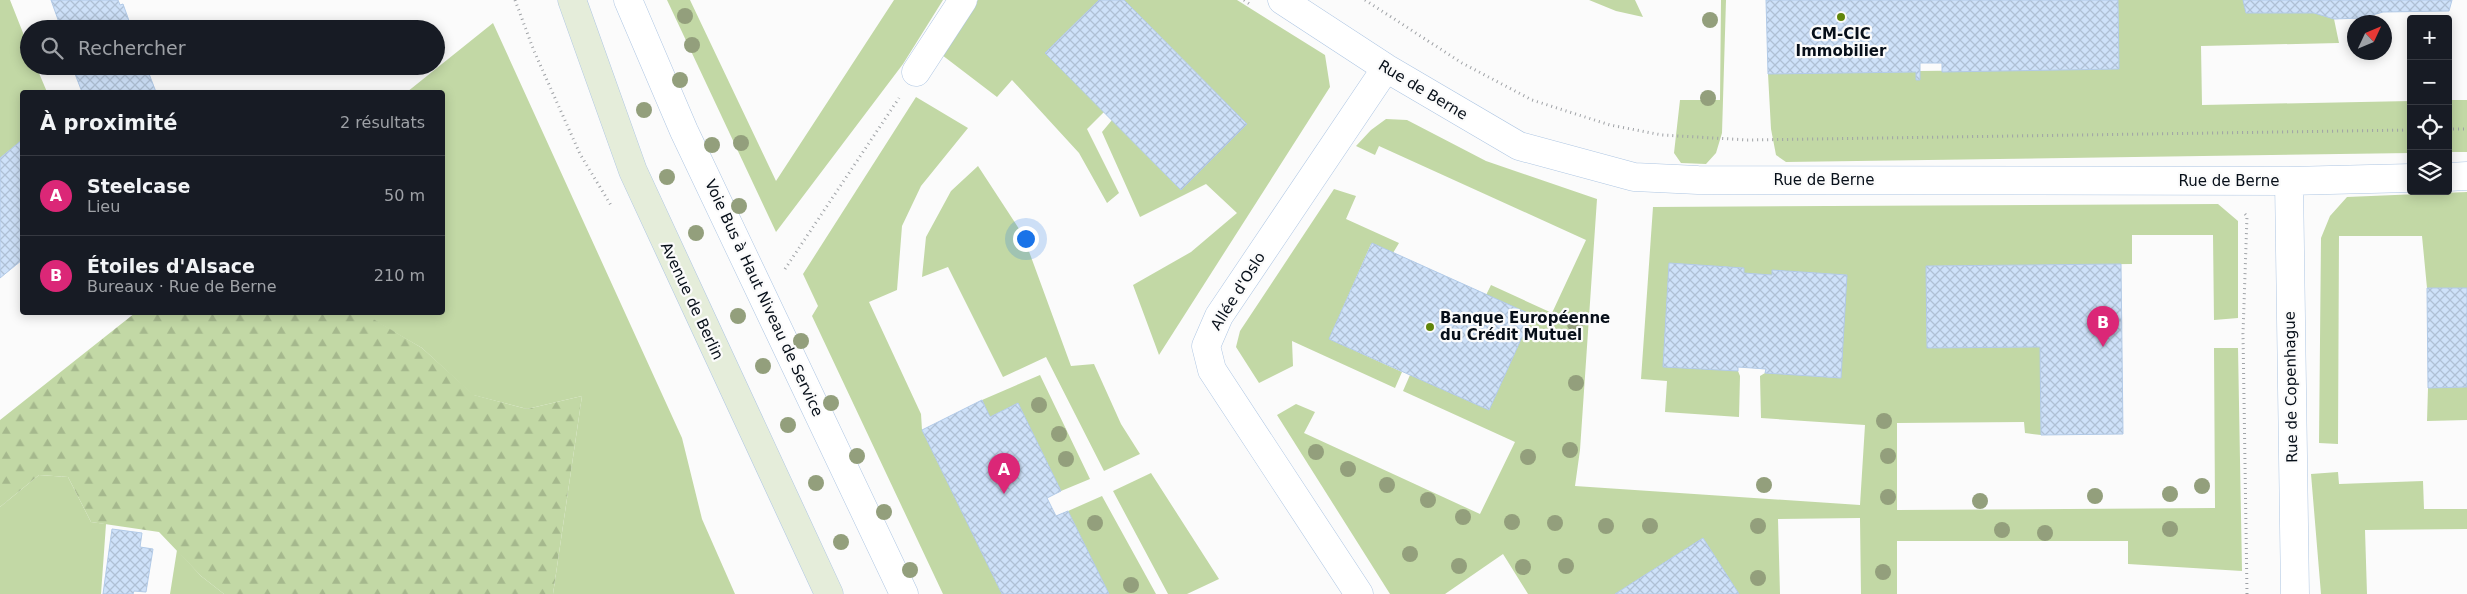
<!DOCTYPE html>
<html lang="fr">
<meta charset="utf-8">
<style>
:root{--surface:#171b24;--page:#20242c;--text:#f1f3f6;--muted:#9ea1a6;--line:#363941;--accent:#db2777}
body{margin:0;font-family:"DejaVu Sans",sans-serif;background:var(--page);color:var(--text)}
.controls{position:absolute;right:15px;top:15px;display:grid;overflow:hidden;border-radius:5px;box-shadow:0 2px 12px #0003}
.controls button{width:45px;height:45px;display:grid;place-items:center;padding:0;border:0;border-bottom:1px solid var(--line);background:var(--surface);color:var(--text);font:25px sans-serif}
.compass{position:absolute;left:2347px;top:15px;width:45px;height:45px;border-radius:50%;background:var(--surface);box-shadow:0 2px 12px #0003;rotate:46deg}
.you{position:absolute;left:1025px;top:238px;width:18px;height:18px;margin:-12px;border:4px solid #fff;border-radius:50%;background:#1a73e8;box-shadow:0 0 0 8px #1a73e833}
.badge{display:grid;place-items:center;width:32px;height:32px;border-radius:50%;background:var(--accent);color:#fff;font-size:16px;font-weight:700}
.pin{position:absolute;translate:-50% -41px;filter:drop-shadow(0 1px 2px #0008)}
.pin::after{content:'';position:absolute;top:26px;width:18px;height:15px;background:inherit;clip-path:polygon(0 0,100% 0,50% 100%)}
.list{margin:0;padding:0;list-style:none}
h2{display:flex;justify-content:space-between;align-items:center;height:65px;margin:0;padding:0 20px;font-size:21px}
h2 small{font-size:16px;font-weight:400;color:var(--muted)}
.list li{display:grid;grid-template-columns:32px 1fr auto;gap:15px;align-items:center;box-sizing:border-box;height:80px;padding:0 20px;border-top:1px solid var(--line)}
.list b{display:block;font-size:19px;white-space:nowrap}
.list p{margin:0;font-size:16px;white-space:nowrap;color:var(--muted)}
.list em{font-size:16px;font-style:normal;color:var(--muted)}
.icon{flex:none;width:28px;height:28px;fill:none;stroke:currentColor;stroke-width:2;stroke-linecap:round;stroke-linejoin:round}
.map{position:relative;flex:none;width:2467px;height:594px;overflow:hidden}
.search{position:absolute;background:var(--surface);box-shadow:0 2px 12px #0003;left:20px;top:20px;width:425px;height:55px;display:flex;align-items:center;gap:12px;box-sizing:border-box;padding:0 18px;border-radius:28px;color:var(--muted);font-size:19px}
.panel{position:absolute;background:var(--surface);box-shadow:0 2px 12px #0003;left:20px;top:90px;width:425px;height:225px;border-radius:5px}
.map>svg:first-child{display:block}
</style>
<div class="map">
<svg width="2467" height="594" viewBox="0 0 2467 594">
<defs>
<pattern id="forest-firs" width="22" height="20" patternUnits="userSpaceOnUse" patternTransform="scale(1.25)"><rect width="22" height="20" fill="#c2d8a5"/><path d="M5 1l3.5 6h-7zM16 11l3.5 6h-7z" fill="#a5b88d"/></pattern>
<pattern id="building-cross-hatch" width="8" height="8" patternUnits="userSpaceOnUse" patternTransform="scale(1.25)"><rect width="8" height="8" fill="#cee1f9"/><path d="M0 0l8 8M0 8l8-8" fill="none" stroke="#afc0d5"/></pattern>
</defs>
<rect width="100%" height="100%" fill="#fbfbfb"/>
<path fill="#c2d8a5" d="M0,0h10l19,48v18h7l11,26h-25v48l-22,18z
M667,0h23l86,181 118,-181h49l-40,64 -127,168z
M978,0h121l-54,53 59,59 -17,17 32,64 -12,10 -28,-50 -67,-73 -15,17 -55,-42z
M1124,0h113l88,55 5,32 -171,268 -26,-70 58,-33 46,-39 -31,-29 -66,33 -38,-85 10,-12 69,70 66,-66z
M1589,0h46l8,17 -27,-6z
M1721,0h5l-4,133 -6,20 -10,11 -25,-1 -7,-10 6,-53h40z
M2118,0h125l3,13h68l20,6 5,24 -138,3 1,59 209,-4v52l-625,9 -10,-7 -5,-26 -3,-55 148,-2v8l3,-9 200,-2z
M493,23l189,415 20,81 33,75h-182l29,-198 -55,13 -54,-14 -51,-47 -59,-34 -7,-1 86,-1v-220h-35z
M916,97l52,31 -47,58 -19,40 -5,64 -28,12 52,112 1,16 80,164h-59l-131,-278 6,-10 -15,-32z
M2448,100h19v52h-19z
M1386,119l21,1 79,41 111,38 -17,251 -5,36 285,19 5,-80 -104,-7 -1,-42 5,-3 75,5 7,-103 -75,-5v5l-28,-2v-5l-75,-5 -6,103 75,5 2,5 -1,41 -74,-5 2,-31 -26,-2 12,-172 565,-3 20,17v97l-24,2 -1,-85h-81v29l-206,2 1,82 113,-1 1,88 -16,-2 -1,-11 -127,1v87l318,-2 -1,-160h24l4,223 -114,-7v-23h-231v53h-36l-1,-76 -82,1 2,75h-41l-36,-56 -88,56h-87l-25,-40 -58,40h-55l-113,-179 19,-11 19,8 -11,21 176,81 35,-72 -112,-51 7,-16 79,35 43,-95 -46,-20 5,-10 61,28 34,-73 -207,-94 -4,9 -19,-9 15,-16z
M978,166l45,69 48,131 23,-2 27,60 19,30 -36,17 -58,-114 -43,20 -55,-110 -26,10 4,-40 25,-46z
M1334,189l22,7 -10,23 53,24 -6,10 -22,-9 -42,95 73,33 -7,16 -103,-47 1,25 -34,17 -23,-36 4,-16z
M2467,192v96h-40l-5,-52h-83l-1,208 -19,-1 2,-205 9,-22 17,-19z
M1040,375l50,104 -29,12 -43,-88 -28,14 -8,-17z
M2467,387v33l-40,1 1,-33z
M2338,472l1,12 84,-3 1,28h43v20l-102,1 2,64h-46l-10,-120z
M1151,473l68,106 -32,15h-19l-55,-103z
M39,475l29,2 23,45 15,2 -5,70h-101v-87z
M1102,496l54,98h-47l-41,-83z
M177,550l24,26 23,18h-54z"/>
<path fill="url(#forest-firs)" d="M356,312l7,1 59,35 52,47 53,14 55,-13 -29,198h-329l-23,-18 -42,-44 -68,-10 -23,-45 -29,-2 -39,32v-87l135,-107z"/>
<path fill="url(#building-cross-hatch)" stroke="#b2cae7" d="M51,0h67l2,5 3,-1 9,25h-73l2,-1z
M1099,0h25l123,124 -66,66 -136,-137z
M1766,0h352l1,69 -177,3v-9h-22v17h-4v-8l-148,2z
M2243,0h209l-3,11 -66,1 -21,6 -28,1 -20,-6h-68z
M72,66h74l10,26h-74z
M22,140v120l-22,18v-120z
M1372,243l160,72 -43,95 -160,-71z
M1669,263l75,5v5l28,2v-5l75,5 -6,103 -76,-5 1,-4 -28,-2v4l-75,-4z
M2121,264l2,170 -82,1 -1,-88 -113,1 -1,-82z
M2427,288h40v99l-39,1z
M982,400l8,17 28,-14 43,88 -14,7 9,18 12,-5 41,83h-107l-80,-164z
M112,529l30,4 -2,14 13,2 -7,43 -12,-1 -1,3h-30z
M1703,538l36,56h-124z"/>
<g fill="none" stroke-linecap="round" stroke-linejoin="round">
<g stroke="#aec6e3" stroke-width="29">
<path id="street" d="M628,0l56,131 220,463
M1282,0l104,68 133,78 115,31 64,3 591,1 122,-3
M916,72l47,-72
M2448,177l19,-1
M2289,181l6,413
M1359,594l-147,-224 -6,-24 13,-30 167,-248"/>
</g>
<g stroke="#aec6e3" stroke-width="29">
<path id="secondary" d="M572,0l61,171 196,423"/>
</g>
<path stroke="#9fa2a6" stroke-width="3" stroke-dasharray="1 4" stroke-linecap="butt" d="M515,0l19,51 46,103 32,53
M1244,0l7,5
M1365,0l97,63 70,37 78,25 52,10 86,5 663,-10
M2448,129h19
M2245,214l2,2 -4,118 4,260
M785,269l114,-171"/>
<use href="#street" stroke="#fff" stroke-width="28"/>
<use href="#secondary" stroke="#e5edda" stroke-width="28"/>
</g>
<g fill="#939f7c">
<circle cx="685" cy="16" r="8"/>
<circle cx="1710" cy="20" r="8"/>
<circle cx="692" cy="45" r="8"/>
<circle cx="680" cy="80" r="8"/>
<circle cx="1708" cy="98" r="8"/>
<circle cx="644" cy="110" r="8"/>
<circle cx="741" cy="143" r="8"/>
<circle cx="712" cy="145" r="8"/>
<circle cx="667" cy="177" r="8"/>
<circle cx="739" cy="206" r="8"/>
<circle cx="696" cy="233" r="8"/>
<circle cx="738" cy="316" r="8"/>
<circle cx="1575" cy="324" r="8"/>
<circle cx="801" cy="341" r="8"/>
<circle cx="763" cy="366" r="8"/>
<circle cx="1576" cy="383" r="8"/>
<circle cx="831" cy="403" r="8"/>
<circle cx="1039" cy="405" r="8"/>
<circle cx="1884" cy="421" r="8"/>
<circle cx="788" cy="425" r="8"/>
<circle cx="1059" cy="434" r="8"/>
<circle cx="1570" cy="450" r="8"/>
<circle cx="1316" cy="452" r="8"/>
<circle cx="857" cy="456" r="8"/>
<circle cx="1888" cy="456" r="8"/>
<circle cx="1528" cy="457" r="8"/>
<circle cx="1066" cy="459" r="8"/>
<circle cx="1348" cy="469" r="8"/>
<circle cx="816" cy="483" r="8"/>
<circle cx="1387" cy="485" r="8"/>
<circle cx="1764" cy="485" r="8"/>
<circle cx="2202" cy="486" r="8"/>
<circle cx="2170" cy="494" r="8"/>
<circle cx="2095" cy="496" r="8"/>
<circle cx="1888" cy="497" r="8"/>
<circle cx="1428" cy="500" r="8"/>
<circle cx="1980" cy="501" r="8"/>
<circle cx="884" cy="512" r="8"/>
<circle cx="1463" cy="517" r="8"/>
<circle cx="1512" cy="522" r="8"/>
<circle cx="1095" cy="523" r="8"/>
<circle cx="1555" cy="523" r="8"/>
<circle cx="1606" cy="526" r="8"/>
<circle cx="1650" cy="526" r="8"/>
<circle cx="1758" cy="526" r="8"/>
<circle cx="2170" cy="529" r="8"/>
<circle cx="2002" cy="530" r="8"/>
<circle cx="2045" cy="533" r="8"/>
<circle cx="841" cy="542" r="8"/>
<circle cx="1410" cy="554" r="8"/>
<circle cx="1459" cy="566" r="8"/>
<circle cx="1566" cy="566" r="8"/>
<circle cx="1523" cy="567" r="8"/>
<circle cx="910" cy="570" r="8"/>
<circle cx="1883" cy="572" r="8"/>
<circle cx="1758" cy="578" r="8"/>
<circle cx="1131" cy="585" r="8"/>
</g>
<g fill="#61860b" stroke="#fbfbfb" stroke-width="2">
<circle cx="1841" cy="17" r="5"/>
<circle cx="1430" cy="327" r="5"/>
</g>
<g text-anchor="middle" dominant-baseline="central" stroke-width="4.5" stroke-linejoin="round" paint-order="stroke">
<g font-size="15" font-weight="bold" fill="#070f19" stroke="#fbfbfb">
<text x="1841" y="34">CM-CIC<tspan x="1841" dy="17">Immobilier</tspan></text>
<text x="1440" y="318" text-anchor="start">Banque Européenne<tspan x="1440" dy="17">du Crédit Mutuel</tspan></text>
</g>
<g font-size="15" fill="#070f19" stroke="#fbfbfb">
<text transform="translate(1423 90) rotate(31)">Rue de Berne</text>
<text x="1824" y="180">Rue de Berne</text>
<text x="2229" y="181">Rue de Berne</text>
<text transform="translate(1238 291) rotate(-58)">Allée d'Oslo</text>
<text transform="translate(764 298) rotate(65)">Voie Bus à Haut Niveau de Service</text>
<text transform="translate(692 301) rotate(65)">Avenue de Berlin</text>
<text transform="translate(2291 387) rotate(-91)">Rue de Copenhague</text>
</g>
</g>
</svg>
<div class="controls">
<button>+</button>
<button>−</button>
<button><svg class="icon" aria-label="locate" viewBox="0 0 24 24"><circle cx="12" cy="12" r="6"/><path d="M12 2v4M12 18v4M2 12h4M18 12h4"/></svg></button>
<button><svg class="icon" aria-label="layers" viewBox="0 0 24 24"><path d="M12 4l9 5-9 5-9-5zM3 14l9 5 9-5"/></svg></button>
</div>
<svg class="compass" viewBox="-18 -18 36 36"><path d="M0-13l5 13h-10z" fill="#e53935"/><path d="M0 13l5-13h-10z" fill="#9ea1a6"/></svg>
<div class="you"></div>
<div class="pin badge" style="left:1004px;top:494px">A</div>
<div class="pin badge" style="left:2103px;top:347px">B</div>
<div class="search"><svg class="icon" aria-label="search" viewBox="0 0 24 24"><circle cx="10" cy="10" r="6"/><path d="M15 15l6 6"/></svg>Rechercher</div>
<section class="panel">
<h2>À proximité<small>2 résultats</small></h2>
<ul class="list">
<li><span class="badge">A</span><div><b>Steelcase</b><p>Lieu</p></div><em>50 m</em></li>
<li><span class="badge">B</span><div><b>Étoiles d'Alsace</b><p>Bureaux · Rue de Berne</p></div><em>210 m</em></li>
</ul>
</section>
</div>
